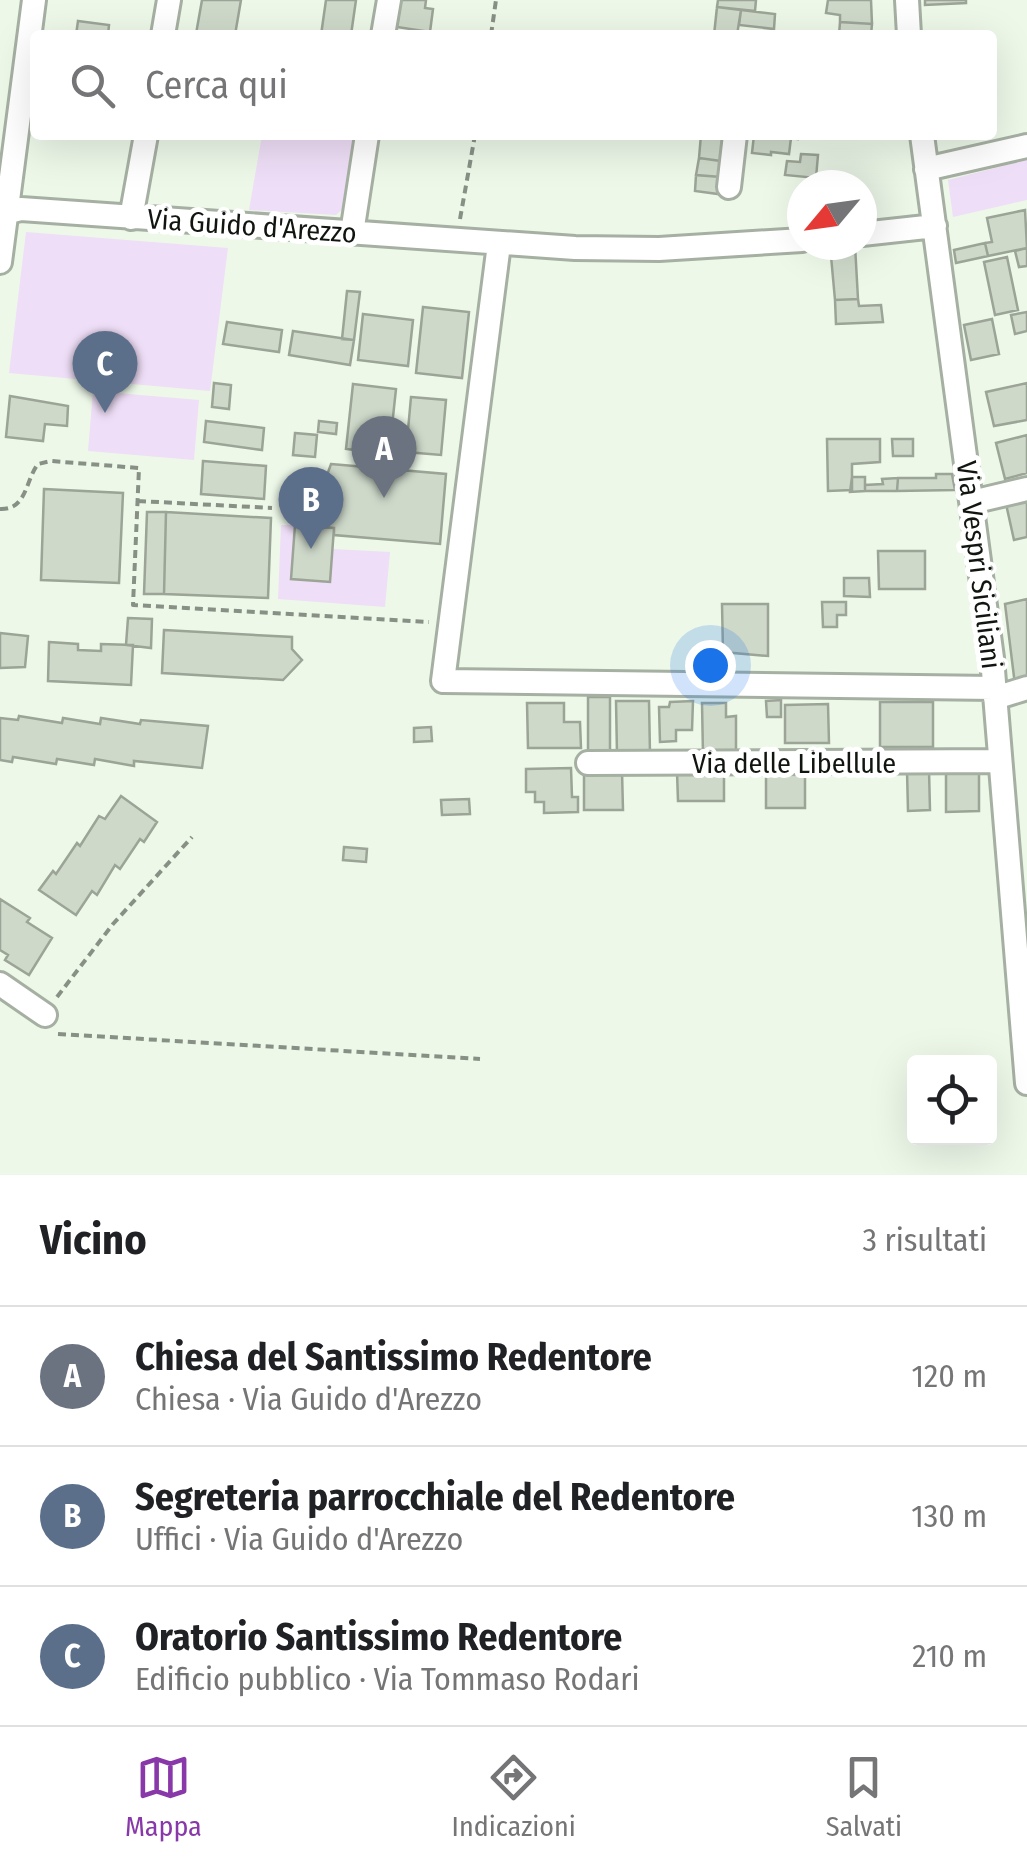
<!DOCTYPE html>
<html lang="it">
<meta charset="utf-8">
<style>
:root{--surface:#fff;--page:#f2f2f2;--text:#202124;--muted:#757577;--line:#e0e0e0;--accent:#8838a8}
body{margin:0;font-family:"Fira Sans Condensed",sans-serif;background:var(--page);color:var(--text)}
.controls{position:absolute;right:30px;bottom:30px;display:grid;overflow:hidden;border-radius:10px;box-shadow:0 10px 40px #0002}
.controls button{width:90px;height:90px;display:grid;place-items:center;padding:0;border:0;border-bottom:2px solid var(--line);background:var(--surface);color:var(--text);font:50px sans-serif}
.compass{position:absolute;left:787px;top:170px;width:90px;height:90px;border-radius:50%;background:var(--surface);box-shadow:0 10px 40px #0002;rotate:241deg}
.you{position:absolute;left:710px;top:665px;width:35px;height:35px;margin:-25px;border:8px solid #fff;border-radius:50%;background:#1a73e8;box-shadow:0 0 0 15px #1a73e833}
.badge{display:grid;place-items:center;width:65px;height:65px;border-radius:50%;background:var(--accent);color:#fff;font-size:32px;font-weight:700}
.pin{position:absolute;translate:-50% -82px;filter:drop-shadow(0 2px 5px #0008)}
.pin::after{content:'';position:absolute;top:52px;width:35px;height:30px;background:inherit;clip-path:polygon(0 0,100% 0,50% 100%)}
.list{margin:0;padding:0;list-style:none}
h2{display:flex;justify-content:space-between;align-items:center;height:130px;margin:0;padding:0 40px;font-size:42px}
h2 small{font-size:32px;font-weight:400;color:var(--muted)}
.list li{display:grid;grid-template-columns:65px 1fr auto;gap:30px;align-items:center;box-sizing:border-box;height:140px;padding:0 40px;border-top:2px solid var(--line)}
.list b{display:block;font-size:38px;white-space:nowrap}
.list p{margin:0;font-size:32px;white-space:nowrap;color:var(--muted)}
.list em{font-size:32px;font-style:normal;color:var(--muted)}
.icon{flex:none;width:55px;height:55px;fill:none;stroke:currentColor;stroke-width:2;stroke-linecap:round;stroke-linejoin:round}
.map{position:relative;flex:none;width:1027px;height:1175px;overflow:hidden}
.search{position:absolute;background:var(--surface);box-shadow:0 10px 40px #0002;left:30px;right:30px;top:30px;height:110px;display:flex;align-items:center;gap:25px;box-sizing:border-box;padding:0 35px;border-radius:10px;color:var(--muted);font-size:38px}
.sheet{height:550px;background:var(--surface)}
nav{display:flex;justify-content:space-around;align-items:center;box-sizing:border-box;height:140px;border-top:2px solid var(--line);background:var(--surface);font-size:28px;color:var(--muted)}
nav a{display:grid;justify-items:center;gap:5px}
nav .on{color:var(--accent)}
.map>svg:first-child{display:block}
</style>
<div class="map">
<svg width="1027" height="1175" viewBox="0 0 1027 1175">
<rect width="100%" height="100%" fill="#edf8e9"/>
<path fill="#efdef7" d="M262,135h93l-11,73 -8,7 -87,-5z
M1027,160v40l-74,17 -5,-37z
M26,232l202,16 -18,143 -201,-18z
M93,391l106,9 -5,60 -106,-9z
M281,525h14l-4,54 39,3 3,-33 57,3 -5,55 -107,-8z"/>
<path fill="#ced9ca" stroke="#9ba496" stroke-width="2.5" d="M202,0h39l-6,35h-43l4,-1z
M326,0h30l-5,35h-30z
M401,0h25l-1,8 8,1 -3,23 -33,-5z
M718,0h38l-1,11 -38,-4z
M828,0h43l1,24 -32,-2v-7l-14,-2z
M925,0h41v3l-41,2z
M717,7l24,3 -4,25h-23z
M741,10l34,4 -1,15 -35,-4z
M78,21l31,4 -1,10h-32z
M840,22l32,2 -1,11h-32z
M701,135h24l-4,26 -22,-3z
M754,135h45l-1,4 -7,-1 -2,16 -18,-2v3l-19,-2z
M801,154l17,1 -2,23 -31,-3 2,-14 13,1z
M699,158l22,3 -1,16 -24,-2z
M696,175l24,2 -2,17 -23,-3z
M1025,210l2,38 -39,8 -3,-13 7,-1 -5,-24z
M985,243l3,13 -32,7 -2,-13z
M830,245h25l3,54 -23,1z
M1027,248v18l-8,1 -4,-16z
M1007,257l11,53 -23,5 -11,-53z
M347,291l13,1 -6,48 -12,-1z
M858,299l1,7 22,-1 2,17 -47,2 -1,-24z
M423,307l46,5 -7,66 -46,-5z
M1027,312v19l-12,3 -4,-19z
M363,314l50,6 -5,46 -50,-6z
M992,319l7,35 -28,6 -7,-35z
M227,322l55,8 -3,22 -56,-8z
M293,331l61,9 -4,25 -61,-10z
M214,383l17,2 -2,24 -17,-2z
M1027,383v37l-33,6 -8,-34z
M353,384l43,5 -7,65 -43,-5z
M10,396l58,10 -1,20 -22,-2 -2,17 -37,-4z
M411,397l35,3 -5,55 -35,-3z
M206,421l58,7 -2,22 -58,-8z
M319,421l18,2 -1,11 -18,-2z
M295,433l22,2 -2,22 -22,-2z
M1027,435v38l-22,6 -9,-36z
M827,439h53v23l-28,2v26l-24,1z
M892,439h21v17h-20z
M203,461l63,5 -2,33 -63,-5z
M331,464l115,10 -6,70 -106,-9v-7l-16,-1 1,-18h6l-3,-20z
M936,474h16l3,16 -58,1 1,-13h38z
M852,477h13v14l-15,1z
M898,478l-1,13h-32v-6l18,-1 -1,-5z
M44,489l79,4 -4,90 -78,-3z
M1027,500v37l-13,3 -8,-36z
M147,512h19l-2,82h-20z
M166,512l105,6 -3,80 -104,-4z
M295,525l39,3 -4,54 -39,-3z
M878,551h47v38h-46z
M844,578h25l1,19 -26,-1z
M1027,599v82l-12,4 -10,-81z
M822,602h24v13h-9v12h-14z
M722,604h46v52l-45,-4z
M128,618l24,1 -1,29 -25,-3z
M164,630l128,7v12l10,11 -19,20 -121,-7z
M0,633l28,3 -3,31 -25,1z
M49,642l29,2v6l23,1v-7l32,1 -2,40 -83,-4z
M588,697h22v55h-22z
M781,700v17h-14l-1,-16z
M616,701h33l1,53 -33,1z
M693,701l-1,29h-16v11l-16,1 -1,-35h10l1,-5z
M880,702h53v45h-53z
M527,703h37v19h16l1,26h-53z
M702,703h24v14l10,-1v39h-33z
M828,704l1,39h-44v-38z
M19,716l43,7 1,-5 37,6 1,-6 39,6 1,-4 67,6 -6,42 -68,-7v5l-39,-7 -1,6 -37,-6 -1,5 -43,-7 -1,5 -12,-2v-42l18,2z
M431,727l1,14 -18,1v-14z
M571,768l1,29h6v15l-34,1v-11h-9v-10h-9v-23z
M946,769h33v42l-33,1z
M929,770l1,40 -22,1 -1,-40z
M622,771l1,39h-39v-38z
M766,771h39v37h-39z
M677,772h47v29h-46z
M121,796l36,26 -13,20 -4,-3 -20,30 -5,-4 -18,30 -5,-4 -16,24 -37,-25 14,-19 3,3 21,-31 3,3 19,-30 6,3z
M469,799l1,15 -28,1 -1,-15z
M344,847l23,2 -1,13 -23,-2z
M0,899l30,19 -3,4 25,16 -23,37 -24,-15 3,-5 -8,-5z"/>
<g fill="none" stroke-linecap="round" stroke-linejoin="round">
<g stroke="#a6b0a2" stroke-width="28">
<path id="minor" d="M907,0l2,35
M163,35l6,-35
M383,35l6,-35
M922,135l70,523 35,425
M926,169l101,-23
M729,187l6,-52
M0,214l21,-5 554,39 84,1 143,-9
M131,218l15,-83
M352,233l15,-98
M862,234l73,-8
M499,244l-56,437 551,7
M0,262l34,-262
M972,502l55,-13
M995,698l32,-10
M588,763l412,-2
M0,984l45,31"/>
</g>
<path stroke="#889086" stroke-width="4" stroke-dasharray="8 5" stroke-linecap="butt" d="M491,35l5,-35
M460,219l15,-84
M138,501l134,7
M0,509c27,1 25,-28 38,-45l13,-3 88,7 -6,137 296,17
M57,997l56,-73 79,-87
M58,1034l422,25"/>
<use href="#minor" stroke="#fff" stroke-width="22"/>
</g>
<g text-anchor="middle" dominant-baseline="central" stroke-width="10" stroke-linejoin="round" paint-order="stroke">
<g font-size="28" fill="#111510" stroke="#fff">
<text transform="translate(252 226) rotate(4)">Via Guido d'Arezzo</text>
<text transform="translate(979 565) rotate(83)">Via Vespri Siciliani</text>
<text x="794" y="763">Via delle Libellule</text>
</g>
</g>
</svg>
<div class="controls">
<button><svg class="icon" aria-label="locate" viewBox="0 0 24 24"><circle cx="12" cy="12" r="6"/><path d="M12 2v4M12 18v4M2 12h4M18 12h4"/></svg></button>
</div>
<svg class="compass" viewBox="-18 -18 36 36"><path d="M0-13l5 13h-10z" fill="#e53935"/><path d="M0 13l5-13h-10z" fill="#757577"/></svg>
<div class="you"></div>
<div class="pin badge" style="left:384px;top:498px;background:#6b7280">A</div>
<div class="pin badge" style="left:311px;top:549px;background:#5c6f8a">B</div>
<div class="pin badge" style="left:105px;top:413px;background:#5c6f8a">C</div>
<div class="search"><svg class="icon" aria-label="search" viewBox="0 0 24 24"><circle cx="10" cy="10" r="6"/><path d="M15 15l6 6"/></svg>Cerca qui</div>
</div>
<section class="sheet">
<h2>Vicino<small>3 risultati</small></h2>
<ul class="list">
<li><span class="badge" style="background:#6b7280">A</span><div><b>Chiesa del Santissimo Redentore</b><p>Chiesa · Via Guido d'Arezzo</p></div><em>120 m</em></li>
<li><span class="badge" style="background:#5c6f8a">B</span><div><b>Segreteria parrocchiale del Redentore</b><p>Uffici · Via Guido d'Arezzo</p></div><em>130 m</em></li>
<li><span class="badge" style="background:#5c6f8a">C</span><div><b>Oratorio Santissimo Redentore</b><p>Edificio pubblico · Via Tommaso Rodari</p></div><em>210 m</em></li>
</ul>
</section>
<nav>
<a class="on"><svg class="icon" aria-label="map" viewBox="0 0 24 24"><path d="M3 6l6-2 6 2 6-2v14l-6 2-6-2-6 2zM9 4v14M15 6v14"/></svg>Mappa</a>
<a><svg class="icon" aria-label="directions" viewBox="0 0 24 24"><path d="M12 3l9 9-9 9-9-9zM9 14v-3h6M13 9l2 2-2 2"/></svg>Indicazioni</a>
<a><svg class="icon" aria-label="saved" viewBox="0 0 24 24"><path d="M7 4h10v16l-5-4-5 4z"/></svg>Salvati</a>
</nav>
